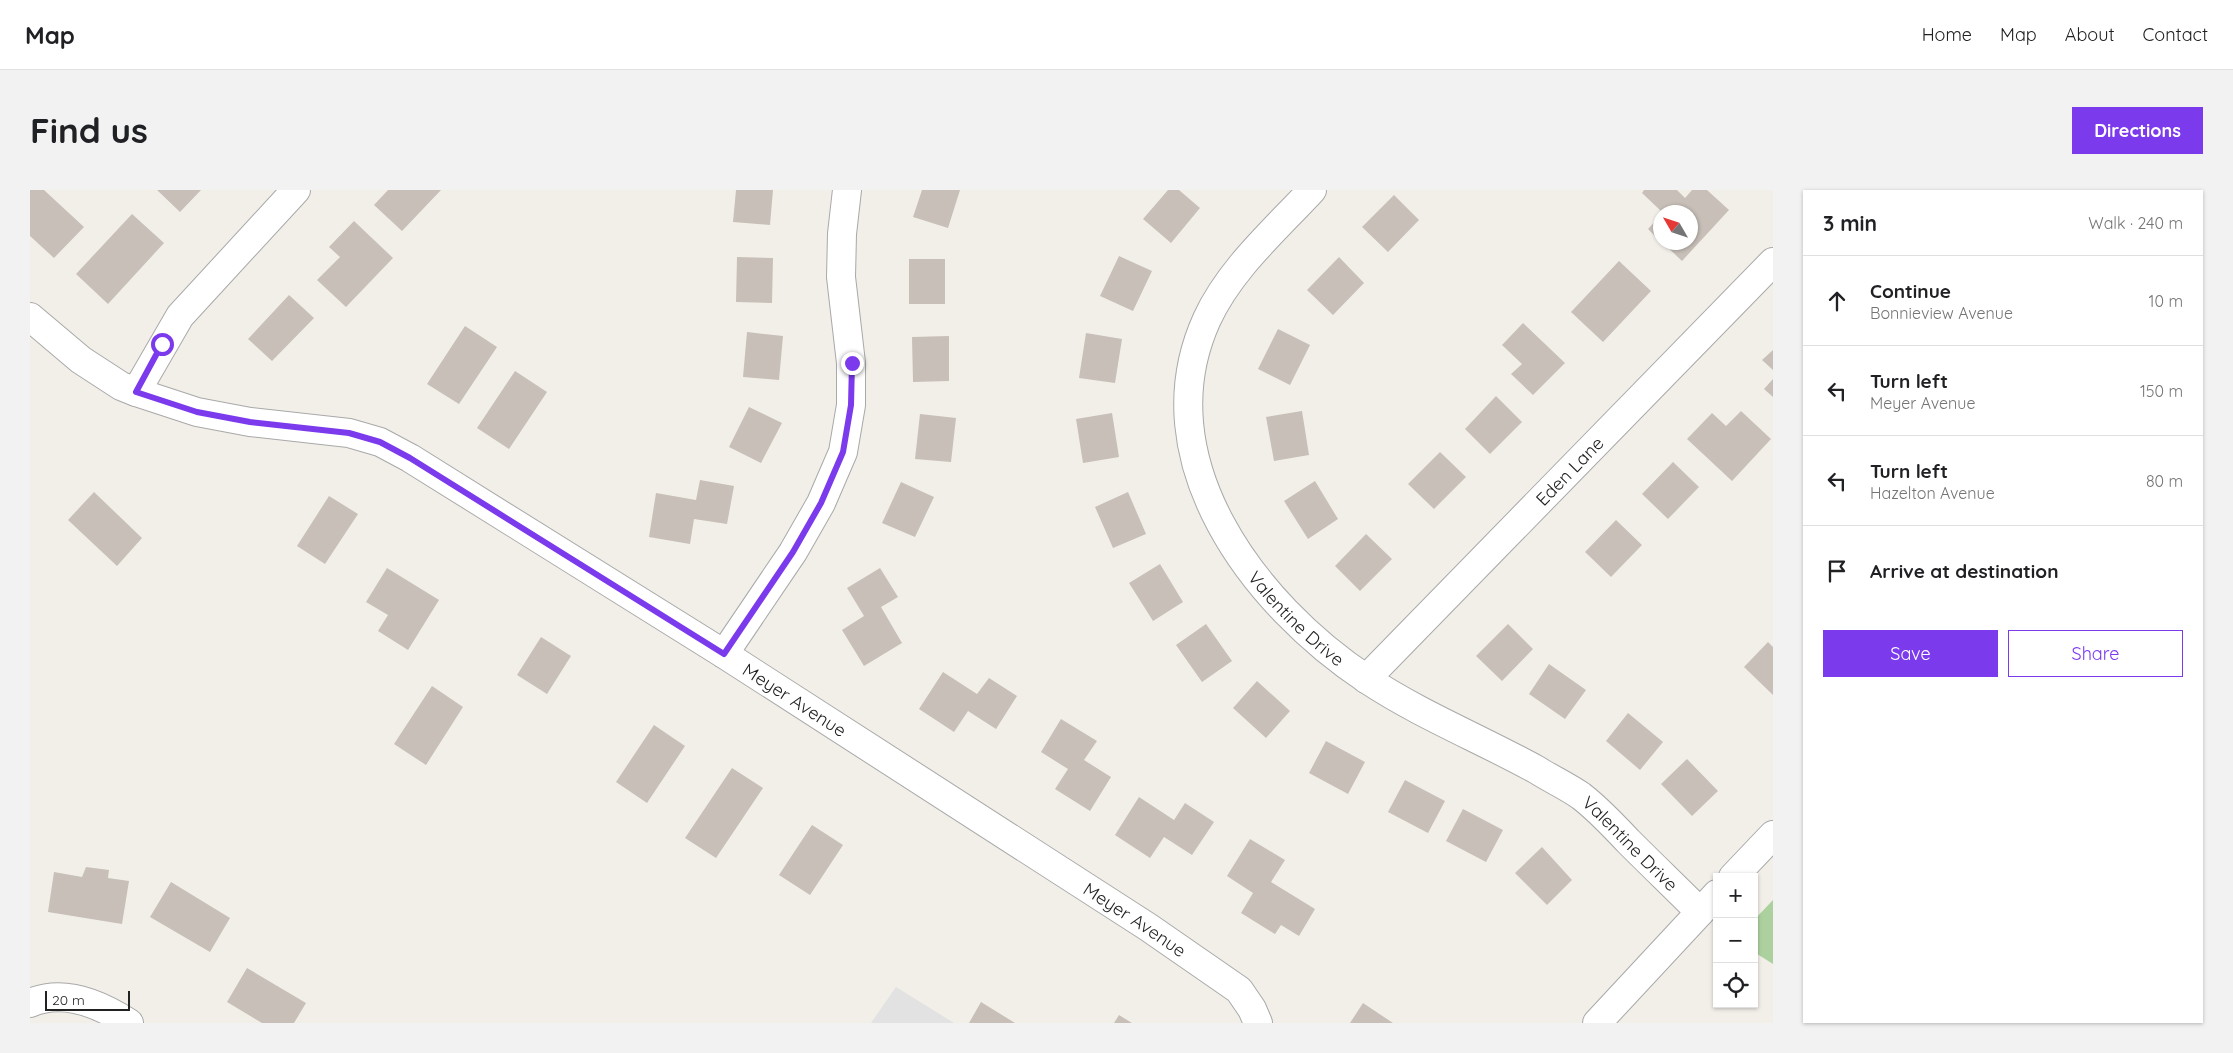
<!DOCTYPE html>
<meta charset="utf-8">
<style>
:root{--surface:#fff;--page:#f2f2f2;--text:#202124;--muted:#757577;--line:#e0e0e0;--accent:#7c3aed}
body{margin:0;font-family:Quicksand,sans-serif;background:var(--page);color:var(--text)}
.controls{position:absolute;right:15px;bottom:15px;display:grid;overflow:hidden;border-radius:0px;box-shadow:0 1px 4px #0004}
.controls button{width:45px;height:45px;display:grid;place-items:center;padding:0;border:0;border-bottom:1px solid var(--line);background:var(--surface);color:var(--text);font:25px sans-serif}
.compass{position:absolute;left:1623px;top:15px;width:45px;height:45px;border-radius:50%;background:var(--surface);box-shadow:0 1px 4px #0004;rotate:309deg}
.scale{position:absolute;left:15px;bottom:12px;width:85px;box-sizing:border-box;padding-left:5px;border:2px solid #222;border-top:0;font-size:14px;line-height:18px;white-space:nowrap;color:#222;-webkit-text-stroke:4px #fff;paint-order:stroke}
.stop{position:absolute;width:15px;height:15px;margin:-11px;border:4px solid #7c3aed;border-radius:50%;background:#fff}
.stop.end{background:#7c3aed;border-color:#fff;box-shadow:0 1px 5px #0008}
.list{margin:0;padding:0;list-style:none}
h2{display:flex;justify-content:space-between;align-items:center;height:65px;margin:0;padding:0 20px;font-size:21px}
h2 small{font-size:16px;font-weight:400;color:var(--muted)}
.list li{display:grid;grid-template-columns:32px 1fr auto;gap:15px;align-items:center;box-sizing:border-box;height:90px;padding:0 20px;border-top:1px solid var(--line)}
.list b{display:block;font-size:19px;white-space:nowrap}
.list p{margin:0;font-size:16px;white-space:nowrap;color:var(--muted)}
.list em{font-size:16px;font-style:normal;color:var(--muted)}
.actions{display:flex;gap:10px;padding:15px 20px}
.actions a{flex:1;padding:11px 0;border:1px solid var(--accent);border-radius:0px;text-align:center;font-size:18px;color:var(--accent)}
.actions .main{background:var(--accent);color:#fff}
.icon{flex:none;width:28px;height:28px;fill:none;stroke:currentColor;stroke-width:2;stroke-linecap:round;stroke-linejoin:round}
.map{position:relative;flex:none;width:1743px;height:833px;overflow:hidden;border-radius:0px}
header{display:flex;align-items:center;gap:30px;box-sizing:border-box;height:70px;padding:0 25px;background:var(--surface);border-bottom:1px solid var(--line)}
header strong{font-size:24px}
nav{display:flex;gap:28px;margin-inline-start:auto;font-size:18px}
.intro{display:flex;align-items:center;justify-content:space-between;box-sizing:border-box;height:120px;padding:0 30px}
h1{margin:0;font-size:35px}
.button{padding:12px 22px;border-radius:0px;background:var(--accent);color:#fff;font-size:18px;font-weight:700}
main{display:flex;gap:30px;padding:0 30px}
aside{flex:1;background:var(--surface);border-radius:0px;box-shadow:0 1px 4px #0004}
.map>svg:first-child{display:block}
</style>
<header>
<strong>Map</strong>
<nav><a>Home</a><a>Map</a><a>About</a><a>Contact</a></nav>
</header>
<div class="intro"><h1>Find us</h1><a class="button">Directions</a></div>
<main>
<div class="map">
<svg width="1743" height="833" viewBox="0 0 1743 833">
<rect width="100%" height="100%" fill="#f2efe9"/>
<path fill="#add19e" d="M1743,710v64l-19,-12v-32z"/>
<path fill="#e2e2e2" d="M866,797l58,36h-83z"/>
<path fill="#c7bfb8" d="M0,0h14l40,37 -30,31 -24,-22z
M127,0h44l-21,22z
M358,0h53l-39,41 -28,-26z
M706,0h37l-3,35 -37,-3z
M892,0h38l-12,38 -35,-11z
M1138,0h11l21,18 -29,35 -28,-24z
M1614,0h33l8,8 7,-8h15l22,20 -47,51 -20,-19h28v-30h-28l-20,-19z
M1364,5l25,25 -31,32 -26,-25z
M102,24l32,29 -56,61 -32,-30z
M1630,26v25l-12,-12z
M324,31l39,37 -47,49 -29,-27 23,-23 -11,-10z
M1089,66l33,15 -19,40 -33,-15z
M707,67l36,1 -1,45 -36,-1z
M1309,67l25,26 -31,32 -26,-25z
M879,69h36v45h-36z
M1589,71l32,30 -48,51 -32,-30z
M259,105l25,23 -42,43 -24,-22z
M1493,133l42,40 -32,32 -22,-21 11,-10 -20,-19z
M435,136l32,21 -38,57 -32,-20z
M1248,139l32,16 -20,40 -32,-16z
M717,142l36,4 -4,44 -36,-3z
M1056,143l36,6 -7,44 -36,-5z
M919,146v45l-36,1 -1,-45z
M1743,160v20l-11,-10z
M485,181l32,21 -38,57 -32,-21z
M1743,189v18l-9,-8z
M1466,206l26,26 -32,32 -25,-25z
M719,217l33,16 -21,40 -32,-16z
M1272,221l7,44 -35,6 -8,-44z
M1711,221l30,28 -39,42 -45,-42 25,-26 14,13z
M1082,223l7,44 -36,6 -7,-44z
M890,224l36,4 -5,44 -36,-3z
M1410,262l26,25 -32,32 -26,-25z
M1643,272l26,25 -31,32 -26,-25z
M670,290l34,6 -7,38 -33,-5 -4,25 -41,-7 7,-44 40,7z
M1285,291l23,38 -30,20 -24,-38z
M871,292l33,15 -19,40 -33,-14z
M64,302l48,46 -25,28 -49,-46z
M1098,302l18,42 -33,14 -18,-41z
M299,306l29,18 -33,50 -28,-18z
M1586,330l26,25 -31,32 -26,-25z
M1336,344l26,25 -32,32 -25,-25z
M1130,374l23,38 -30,19 -24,-38z
M357,378l52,32 -31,50 -30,-19 10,-16 -22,-13z
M850,378l18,29 -17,10 21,36 -38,23 -22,-36 22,-14 -17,-28z
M1176,434l26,37 -30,21 -26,-37z
M1478,434l25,25 -31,32 -26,-25z
M511,447l30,19 -24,38 -30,-19z
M1738,452l5,5v48l-29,-28z
M1519,474l37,26 -21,29 -36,-25z
M913,482l34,22 12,-16 28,18 -21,33 -28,-18 -14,21 -35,-23z
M1227,491l33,30 -24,27 -33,-30z
M402,496l31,21 -37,58 -32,-21z
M1598,523l35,29 -23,28 -34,-29z
M1031,529l36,22 -13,19 27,17 -21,34 -35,-22 13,-20 -27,-17z
M624,535l31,21 -38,57 -31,-21z
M1296,551l39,21 -17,32 -39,-21z
M1657,569l31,32 -26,25 -31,-32z
M702,578l31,20 -47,70 -31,-20z
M1375,590l40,21 -17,32 -40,-21z
M1109,607l35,23 11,-17 29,19 -22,33 -28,-18 -14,21 -35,-23z
M1433,619l40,21 -17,32 -40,-21z
M782,635l31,20 -33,50 -31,-20z
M1220,649l35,21 -14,22 44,27 -16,27 -18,-11 -6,9 -34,-21 12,-20 -26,-17z
M1512,657l30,33 -25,25 -32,-32z
M56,677l23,3 -1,8 21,3 -7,43 -74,-12 6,-40 28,5z
M141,692l59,36 -20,34 -60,-35z
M217,778l59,35 -12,20h-32l-35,-21z
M951,812l34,21h-46z
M1333,813l30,20h-43z
M1089,825l13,8h-18z"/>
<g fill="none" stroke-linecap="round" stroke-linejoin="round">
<g stroke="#a9a9a9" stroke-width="30">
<g id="minor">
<path id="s1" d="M1282,0c-37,40 -82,79 -105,129 -64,140 47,286 161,361 53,35 113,59 169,90 14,9 30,16 44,26 17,13 32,29 47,45 24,24 48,47 72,71"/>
<path id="s2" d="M0,127l51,43 40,26 15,6 61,20 53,10 99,11 31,9 30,16 314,196 424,273 91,63 13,19 6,14"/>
<path d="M106,202l44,-76 116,-126"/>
<path d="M694,464l69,-102 28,-49 22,-51 8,-47v-42l-10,-86 1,-43 5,-44"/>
<path id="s3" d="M1336,489l407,-417"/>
<path d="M1703,687l40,-42"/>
<path d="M0,813c34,-15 70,1 99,20"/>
<path d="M1567,833l120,-129"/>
</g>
</g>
<use href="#minor" stroke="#fff" stroke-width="28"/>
</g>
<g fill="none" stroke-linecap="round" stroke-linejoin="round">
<path stroke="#7c3aed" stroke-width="6" d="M132,154l-26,48 61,20 53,10 99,11 31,9 30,16 314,196 69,-102 28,-49 22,-51 8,-47 1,-42"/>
</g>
<g text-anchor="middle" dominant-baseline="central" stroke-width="4" stroke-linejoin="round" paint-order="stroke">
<g font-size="18" fill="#222" stroke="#fff">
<text stroke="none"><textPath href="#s3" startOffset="291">Eden Lane</textPath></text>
<text stroke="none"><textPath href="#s1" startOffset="502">Valentine Drive</textPath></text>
<text stroke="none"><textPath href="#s2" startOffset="869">Meyer Avenue</textPath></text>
<text stroke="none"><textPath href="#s1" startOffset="908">Valentine Drive</textPath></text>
<text stroke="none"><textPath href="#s2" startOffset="1274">Meyer Avenue</textPath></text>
</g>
</g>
</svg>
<div class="controls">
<button>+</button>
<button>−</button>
<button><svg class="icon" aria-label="locate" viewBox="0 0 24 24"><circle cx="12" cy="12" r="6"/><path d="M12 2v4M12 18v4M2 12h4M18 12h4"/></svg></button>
</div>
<svg class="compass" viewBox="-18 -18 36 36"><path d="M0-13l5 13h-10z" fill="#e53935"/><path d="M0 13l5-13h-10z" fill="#757577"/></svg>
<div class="scale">20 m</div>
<div class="stop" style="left:132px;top:154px"></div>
<div class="stop end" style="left:822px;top:173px"></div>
</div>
<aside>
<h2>3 min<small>Walk · 240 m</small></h2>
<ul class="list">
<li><svg class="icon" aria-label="ahead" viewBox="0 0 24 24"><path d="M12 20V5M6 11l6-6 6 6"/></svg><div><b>Continue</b><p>Bonnieview Avenue</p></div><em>10 m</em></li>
<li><svg class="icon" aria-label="left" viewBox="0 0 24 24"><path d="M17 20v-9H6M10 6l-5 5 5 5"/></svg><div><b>Turn left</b><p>Meyer Avenue</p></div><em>150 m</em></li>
<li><svg class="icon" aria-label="left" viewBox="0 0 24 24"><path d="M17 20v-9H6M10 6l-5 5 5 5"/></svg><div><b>Turn left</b><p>Hazelton Avenue</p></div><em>80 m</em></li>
<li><svg class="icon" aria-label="arrive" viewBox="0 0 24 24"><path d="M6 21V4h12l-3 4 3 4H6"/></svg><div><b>Arrive at destination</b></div></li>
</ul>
<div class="actions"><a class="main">Save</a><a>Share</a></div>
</aside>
</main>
